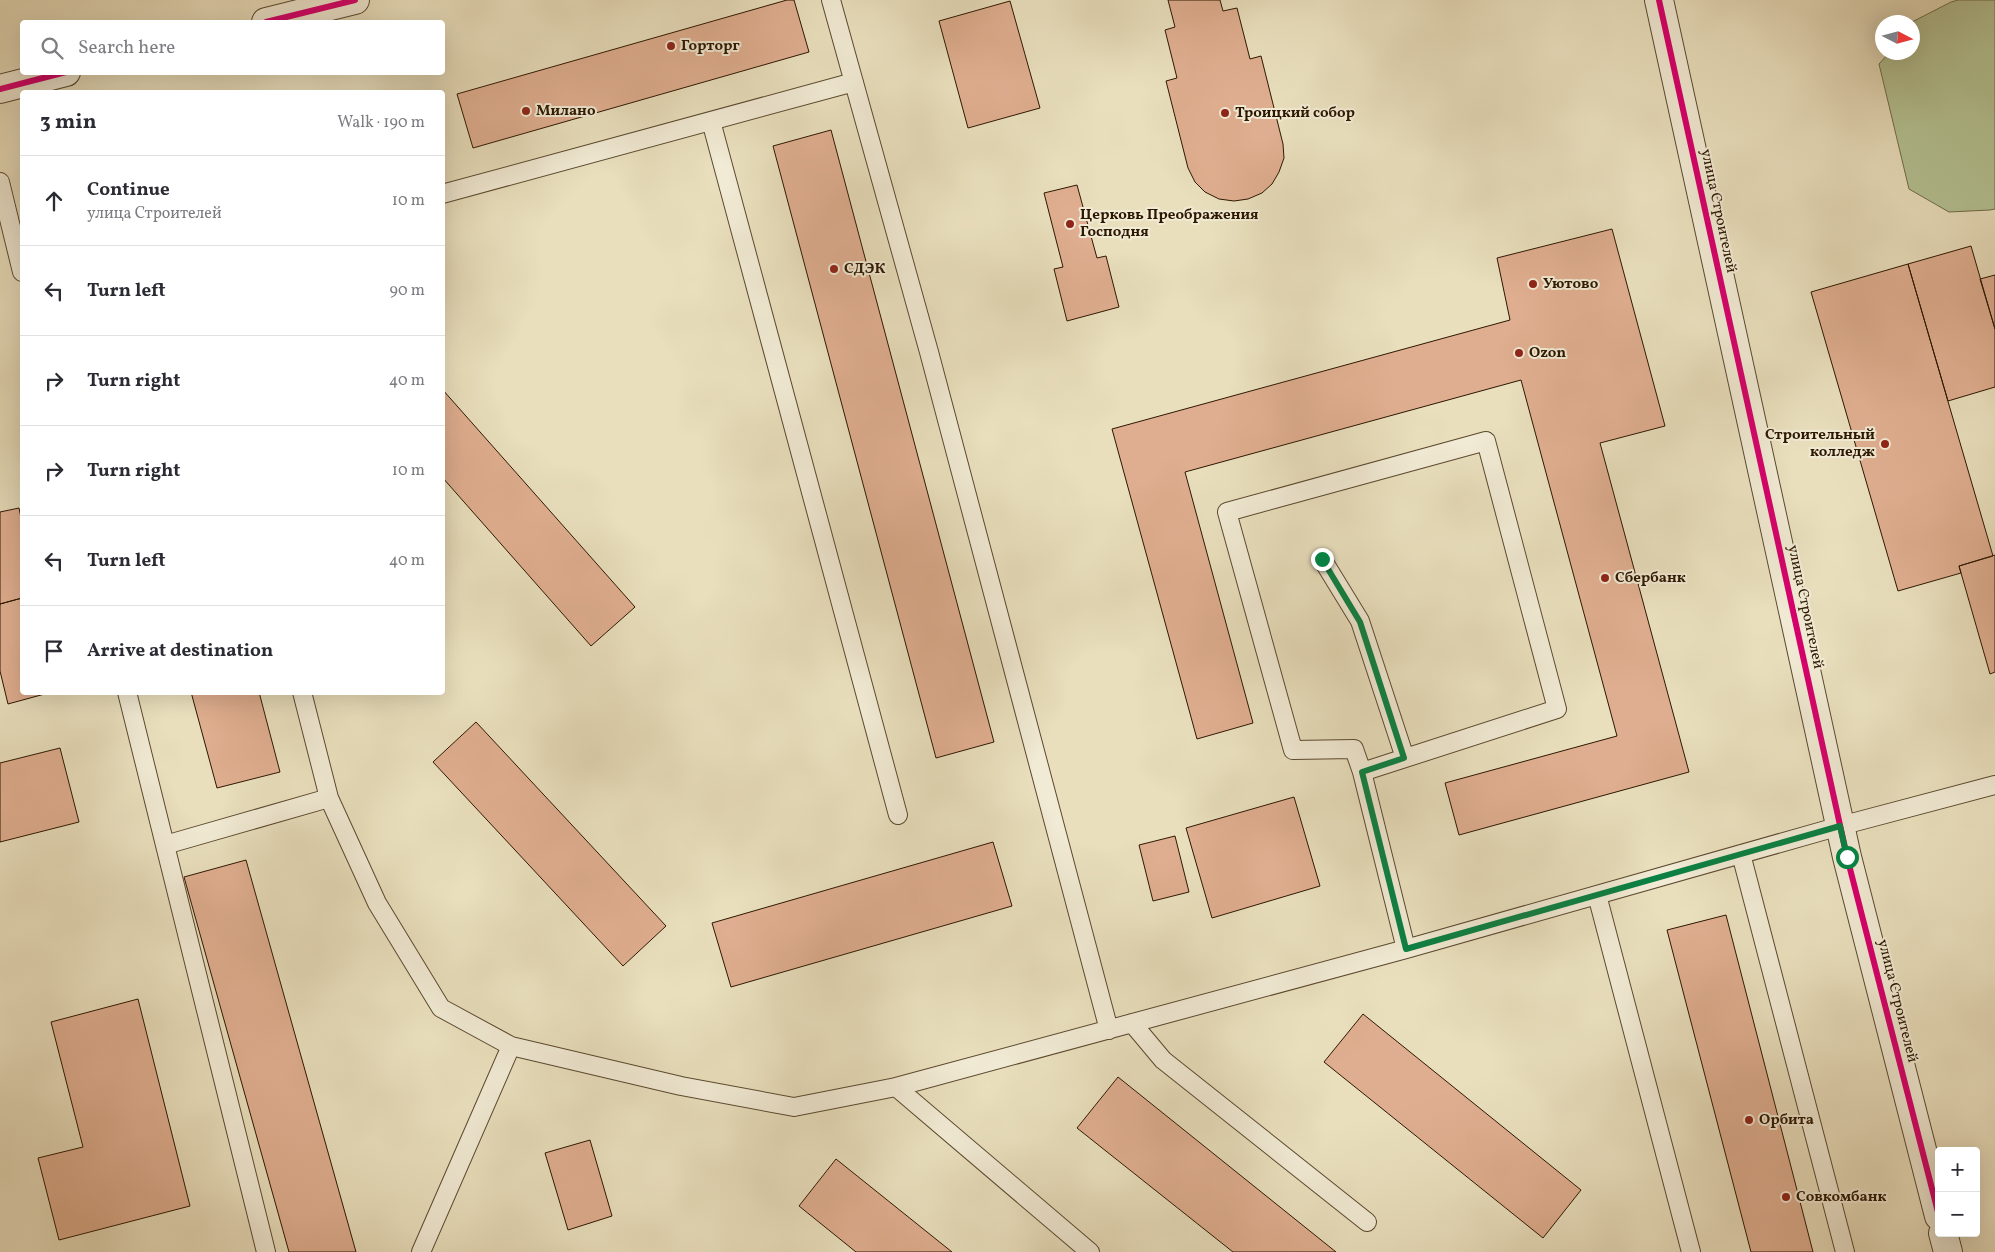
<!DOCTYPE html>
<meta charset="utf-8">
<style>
:root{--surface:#fff;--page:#f7f7f7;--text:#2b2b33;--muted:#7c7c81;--line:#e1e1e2}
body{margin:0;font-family:Vollkorn,serif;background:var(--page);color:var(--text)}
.controls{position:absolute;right:15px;bottom:15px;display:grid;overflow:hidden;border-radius:5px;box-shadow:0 5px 20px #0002}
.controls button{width:45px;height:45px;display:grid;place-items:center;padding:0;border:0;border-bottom:1px solid var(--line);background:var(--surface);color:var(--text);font:25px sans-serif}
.compass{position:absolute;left:1875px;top:15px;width:45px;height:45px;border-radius:50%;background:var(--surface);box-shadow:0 5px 20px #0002;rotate:96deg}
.stop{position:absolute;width:15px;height:15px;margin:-11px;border:4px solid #0b8043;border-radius:50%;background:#fff}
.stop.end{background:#0b8043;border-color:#fff;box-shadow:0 1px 5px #0008}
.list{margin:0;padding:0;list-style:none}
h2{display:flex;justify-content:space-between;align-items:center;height:65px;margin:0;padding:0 20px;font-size:21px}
h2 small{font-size:16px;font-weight:400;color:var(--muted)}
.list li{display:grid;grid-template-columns:32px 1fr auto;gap:15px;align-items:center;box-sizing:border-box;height:90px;padding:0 20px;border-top:1px solid var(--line)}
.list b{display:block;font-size:19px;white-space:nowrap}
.list p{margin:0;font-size:16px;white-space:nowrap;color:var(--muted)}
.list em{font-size:16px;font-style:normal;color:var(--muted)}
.icon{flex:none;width:28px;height:28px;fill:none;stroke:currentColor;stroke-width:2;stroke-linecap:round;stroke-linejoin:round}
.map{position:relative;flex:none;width:1995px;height:1252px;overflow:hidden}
.search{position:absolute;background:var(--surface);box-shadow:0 5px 20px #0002;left:20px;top:20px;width:425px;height:55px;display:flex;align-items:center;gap:12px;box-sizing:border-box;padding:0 18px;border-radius:5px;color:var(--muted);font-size:19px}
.panel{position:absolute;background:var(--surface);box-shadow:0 5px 20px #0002;left:20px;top:90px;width:425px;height:605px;border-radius:5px}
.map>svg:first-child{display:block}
</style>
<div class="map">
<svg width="1995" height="1252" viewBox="0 0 1995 1252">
<rect width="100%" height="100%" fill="#e9dfbd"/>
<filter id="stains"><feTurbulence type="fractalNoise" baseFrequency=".004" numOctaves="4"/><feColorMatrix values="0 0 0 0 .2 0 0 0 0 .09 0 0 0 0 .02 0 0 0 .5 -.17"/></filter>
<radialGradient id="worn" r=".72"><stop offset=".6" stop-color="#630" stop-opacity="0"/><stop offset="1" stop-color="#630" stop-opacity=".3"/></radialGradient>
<path fill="#b4c293" stroke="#706c4a" d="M1958,0h37v209l-5,1 -41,2 -40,-23 -30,-125 10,-11 23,-1v-30l39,-20z"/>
<path fill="#dfae90" stroke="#2c1700" d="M787,0h7l15,52 -336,96 -16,-54z
M1168,0h52l3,11 14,-3 13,51 11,-3 22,88 1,14 -5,14 -7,12 -10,9 -14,6 -14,2 -15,-2 -14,-7 -10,-10 -7,-14 -22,-87 11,-3 -12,-48 10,-3z
M1010,1l30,107 -72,20 -29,-107z
M831,130l163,612 -58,16 -163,-612z
M1077,185l20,73 9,-2 13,51 -52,14 -13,-52 9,-2 -19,-74z
M1612,229l53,197 -65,17 89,329 -230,63 -14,-52 172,-47 -96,-356 -336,92 68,251 -56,16 -85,-310 398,-109 -13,-62z
M1971,246l24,83v58l-47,14 -40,-137z
M1908,264l85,292 -34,10 2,7 -63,18 -87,-299z
M1995,275v54l-15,-50z
M442,389l193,218 -44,39 -149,-169z
M19,508l3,15v75l-22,6v-92z
M1995,555v117l-5,2 -31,-108z
M22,598v94h30l-44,12 -8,-33v-67z
M191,692h68l21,80 -63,16z
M476,722l190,204 -43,40 -190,-204z
M60,748l19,74 -79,20v-79z
M1294,797l26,89 -108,32 -26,-90z
M1175,836l14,56 -36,9 -14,-56z
M993,842l19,64 -281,81 -19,-64z
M246,860l110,392h-67l-105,-375z
M1726,915l87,337h-62l-84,-322z
M138,999l52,207 -131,34 -21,-82 45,-11 -32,-125z
M1363,1014l218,176 -38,48 -219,-176z
M1118,1077l218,175h-103l-156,-124z
M590,1140l22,76 -44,14 -23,-77z
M836,1159l116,93h-96l-57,-46z"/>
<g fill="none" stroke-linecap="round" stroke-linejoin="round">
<g stroke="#5b492f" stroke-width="20">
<path id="service" d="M831,0l98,352 180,678
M711,121l187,694
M0,182l22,90
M442,194l412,-112
M1322,559l38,62 45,137
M127,692l139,560
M302,692l27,106 48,105 64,105 70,38 170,40 113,21 102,-20 194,165
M1362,772l-8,-23 -61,1 -66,-238 259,-71 71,268 -195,63 44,177
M165,845l164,-47
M1741,854l104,398
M1597,895l94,357
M1132,1023l31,37 204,162
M896,1087l510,-138 434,-123 155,-41
M421,1252l90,-206"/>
</g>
<g stroke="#5b492f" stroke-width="30">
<path id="tertiary" d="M1659,0l188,857 92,359
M266,22l89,-22
M0,89l66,-17
M1943,1233l5,19"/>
</g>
<use href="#service" stroke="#f1ead4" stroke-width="18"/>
<use href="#tertiary" stroke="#f1ead4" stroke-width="28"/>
<g stroke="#f1ead4" stroke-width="9">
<path id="cycleway" d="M1659,0l188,857 92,359
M266,22l89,-22
M0,89l66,-17"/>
</g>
<use href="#cycleway" stroke="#d6006c" stroke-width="6"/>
</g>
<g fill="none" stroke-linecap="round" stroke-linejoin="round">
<path stroke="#0b8043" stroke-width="6" d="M1322,559l38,63 44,136 -42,14 44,177 434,-123 7,31"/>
</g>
<g fill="#8f2418" stroke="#f1ead4" stroke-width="2">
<circle cx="671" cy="46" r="5"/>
<circle cx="526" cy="111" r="5"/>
<circle cx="1225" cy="113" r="5"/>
<circle cx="1070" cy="224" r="5"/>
<circle cx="834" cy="269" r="5"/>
<circle cx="1533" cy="284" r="5"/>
<circle cx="1519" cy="353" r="5"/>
<circle cx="1885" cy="444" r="5"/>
<circle cx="1605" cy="578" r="5"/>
<circle cx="1749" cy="1120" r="5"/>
<circle cx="1786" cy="1197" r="5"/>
</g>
<g text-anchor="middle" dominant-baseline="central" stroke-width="4" stroke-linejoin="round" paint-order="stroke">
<g font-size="15" font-weight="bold" fill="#2c1700" stroke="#f1ead4" text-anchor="start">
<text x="681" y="46">Горторг</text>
<text x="536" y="111">Милано</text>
<text x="1235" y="113">Троицкий собор</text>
<text x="1080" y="215">Церковь Преображения<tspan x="1080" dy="17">Господня</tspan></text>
<text x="844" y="269">СДЭК</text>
<text x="1543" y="284">Уютово</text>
<text x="1529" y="353">Ozon</text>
<text x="1875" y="435" text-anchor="end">Строительный<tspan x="1875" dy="17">колледж</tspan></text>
<text x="1615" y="578">Сбербанк</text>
<text x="1759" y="1120">Орбита</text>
<text x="1796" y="1197">Совкомбанк</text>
</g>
<g font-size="15" fill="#2c1700" stroke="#f1ead4">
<text transform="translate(1718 211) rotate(78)">улица Строителей</text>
<text transform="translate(1805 607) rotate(78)">улица Строителей</text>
<text transform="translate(1897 1001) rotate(76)">улица Строителей</text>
</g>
</g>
<rect width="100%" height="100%" filter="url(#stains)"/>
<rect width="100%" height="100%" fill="url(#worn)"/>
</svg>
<div class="controls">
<button>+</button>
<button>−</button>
</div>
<svg class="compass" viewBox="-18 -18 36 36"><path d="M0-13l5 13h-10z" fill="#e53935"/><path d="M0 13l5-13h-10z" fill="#7c7c81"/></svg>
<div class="stop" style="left:1847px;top:857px"></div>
<div class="stop end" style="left:1322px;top:559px"></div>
<div class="search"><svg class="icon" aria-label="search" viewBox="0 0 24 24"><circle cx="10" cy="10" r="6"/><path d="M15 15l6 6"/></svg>Search here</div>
<section class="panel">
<h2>3 min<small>Walk · 190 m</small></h2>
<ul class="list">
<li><svg class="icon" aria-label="ahead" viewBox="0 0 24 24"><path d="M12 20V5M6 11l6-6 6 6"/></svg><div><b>Continue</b><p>улица Строителей</p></div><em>10 m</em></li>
<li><svg class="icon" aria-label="left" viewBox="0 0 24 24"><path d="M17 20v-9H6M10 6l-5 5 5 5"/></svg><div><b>Turn left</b></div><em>90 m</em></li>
<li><svg class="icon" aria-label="right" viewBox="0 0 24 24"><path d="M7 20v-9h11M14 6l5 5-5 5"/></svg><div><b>Turn right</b></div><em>40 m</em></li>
<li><svg class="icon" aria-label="right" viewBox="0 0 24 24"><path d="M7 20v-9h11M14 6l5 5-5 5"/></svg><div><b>Turn right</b></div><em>10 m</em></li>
<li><svg class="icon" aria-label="left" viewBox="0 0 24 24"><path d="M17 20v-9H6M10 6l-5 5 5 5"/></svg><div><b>Turn left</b></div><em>40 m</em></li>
<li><svg class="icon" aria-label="arrive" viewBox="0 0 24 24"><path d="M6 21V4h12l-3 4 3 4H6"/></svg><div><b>Arrive at destination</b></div></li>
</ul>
</section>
</div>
